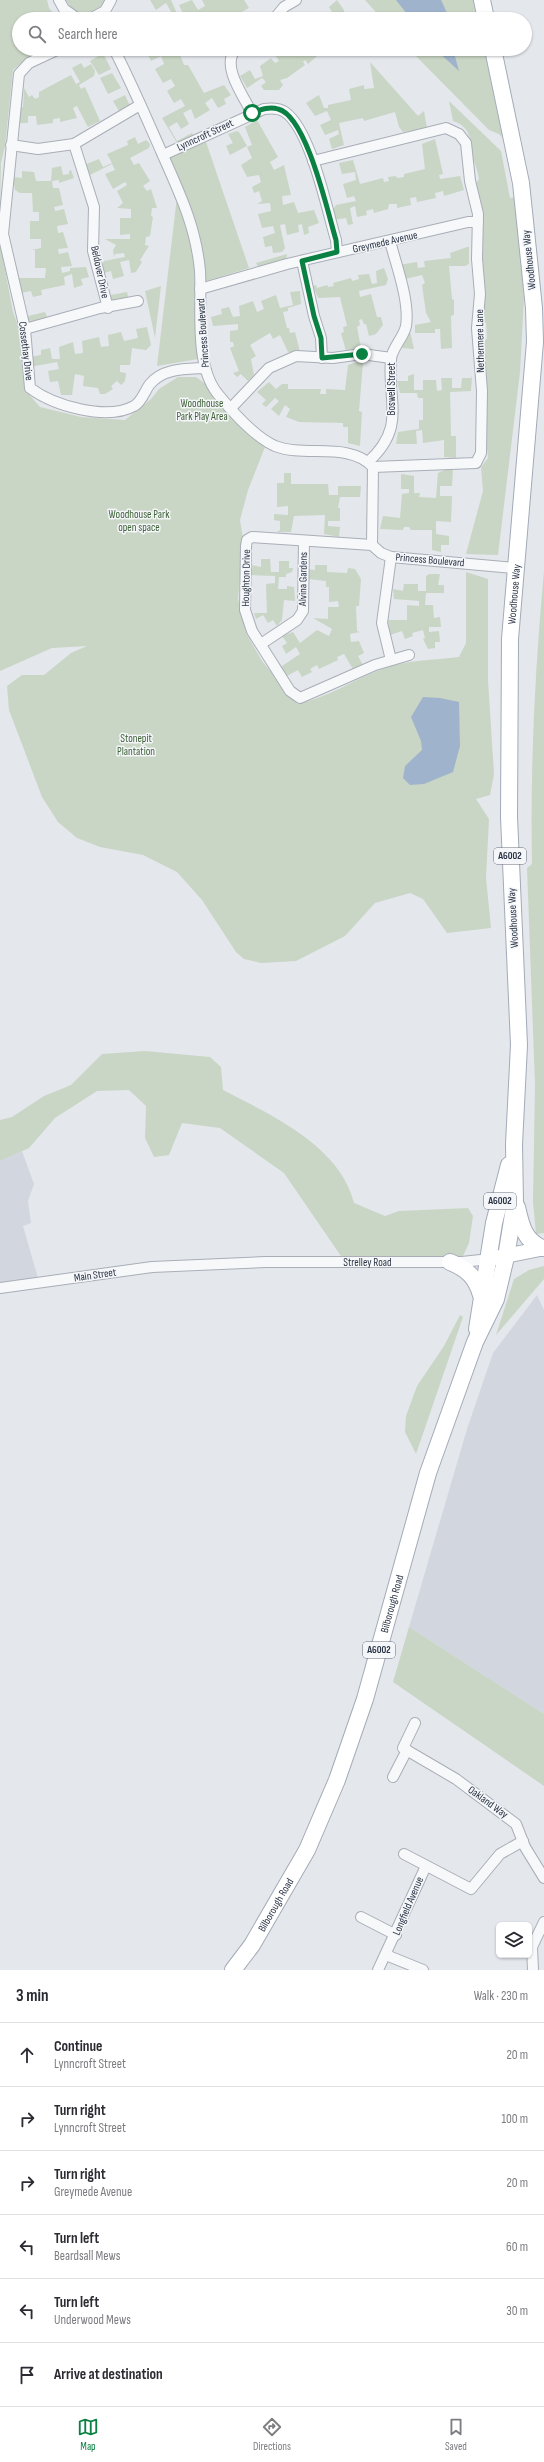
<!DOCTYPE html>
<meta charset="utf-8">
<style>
:root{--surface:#fff;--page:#f2f2f3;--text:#2b2b33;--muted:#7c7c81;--line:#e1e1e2;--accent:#0b8043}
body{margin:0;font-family:"Sofia Sans Condensed",sans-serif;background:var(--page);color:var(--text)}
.controls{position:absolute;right:12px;bottom:12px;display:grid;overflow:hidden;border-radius:6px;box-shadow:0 1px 3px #0004}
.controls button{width:36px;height:36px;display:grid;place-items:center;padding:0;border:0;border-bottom:1px solid var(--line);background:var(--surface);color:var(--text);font:20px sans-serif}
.stop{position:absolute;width:12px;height:12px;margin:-9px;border:3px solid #0b8043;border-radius:50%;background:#fff}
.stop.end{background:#0b8043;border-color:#fff;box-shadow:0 1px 4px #0008}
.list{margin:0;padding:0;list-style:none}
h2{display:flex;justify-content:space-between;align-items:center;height:52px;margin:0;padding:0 16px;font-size:17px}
h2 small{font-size:13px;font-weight:400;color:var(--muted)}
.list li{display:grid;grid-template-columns:26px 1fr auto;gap:12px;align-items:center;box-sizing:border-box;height:64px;padding:0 16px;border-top:1px solid var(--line)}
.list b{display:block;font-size:15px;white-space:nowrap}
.list p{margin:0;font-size:13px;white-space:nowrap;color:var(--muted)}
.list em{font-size:13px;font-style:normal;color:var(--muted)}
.icon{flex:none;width:22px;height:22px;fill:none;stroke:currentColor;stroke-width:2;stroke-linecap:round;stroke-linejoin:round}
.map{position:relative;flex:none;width:544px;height:1970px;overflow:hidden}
.search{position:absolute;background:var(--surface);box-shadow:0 1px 3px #0004;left:12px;right:12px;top:12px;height:44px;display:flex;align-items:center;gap:10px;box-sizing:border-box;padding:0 14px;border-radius:22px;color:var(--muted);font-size:15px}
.sheet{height:436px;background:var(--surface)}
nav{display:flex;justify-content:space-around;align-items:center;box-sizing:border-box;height:56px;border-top:1px solid var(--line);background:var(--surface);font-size:11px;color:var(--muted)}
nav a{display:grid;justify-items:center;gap:2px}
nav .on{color:var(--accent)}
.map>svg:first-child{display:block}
</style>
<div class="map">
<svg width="544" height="1970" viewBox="0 0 544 1970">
<rect width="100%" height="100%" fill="#e4e7ec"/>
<path fill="#d2d6de" d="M22,1151l12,33 -6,17 3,22 -8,3 15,52 -38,5v-122z
M537,1295l7,15v404l-135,-87 58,-198 26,-76z"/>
<path fill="#c9d6c5" d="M0,0h47l2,8 9,11h-39v30h29l-21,9 -14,12 -8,76 -4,17 -1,53z
M66,0h39c-5,15 -17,15 -31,12z
M150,0h21l8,18 5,-2 -5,-11 13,-5 6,10 7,-4 -3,-6h42l5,8 -9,5 2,4 12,-5 6,7h-28l-3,-4 -8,4h-54l6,-4 -7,-12 -10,7z
M337,0l7,10v2l-12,7 3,-2 -6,-10z
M365,0h110l4,19h-97z
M153,49h25l6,16h4l16,28 20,-8 7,10 -7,4 2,5 -8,4 -6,-10 -7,5 5,7 -15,9 -4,-10 -8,4 6,11 -8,5 -4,-7 -8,5 8,14 15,-8 2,3 -17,7 -15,-25 23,-12 -4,-7 -7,4 -7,-12 8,-5 -4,-7 -8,4 -8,-14 9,-5 -3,-8 -10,5 -5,-10z
M278,49h10l4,4 2,-4 30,1 -16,14 -3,-4 -2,2 2,3 -18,13 -7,2 3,5 -4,5h-15l-3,-4 5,-4 -4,-4 -15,10 -7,-12 10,-6 5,9 8,-3 -3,-10 11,-8 4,5 4,-2 -6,-9z
M409,49h77l21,93 -8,-8 -10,-4z
M103,53l8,16 -12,6 -9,-14z
M370,62l48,54 6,-5 3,17 -24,4 -4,-5 -4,-15 -31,9 -1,-3 -24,5 5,22 -12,4 -3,-10 10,-5 -1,-4 -13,5 -5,-10 11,-5 -4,-9 -12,5 -9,-13 13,-8 5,13h4v-3l23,-5 -2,-11 15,-4v4l10,-1z
M81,63l3,5 7,-4 4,7 -1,5 -15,9 2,4 4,-2 15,34 -12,6 -11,-21 -4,2 4,10 -17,4v-4l-7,1v4l-16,2 -1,-9h-8v7h-11l2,-15 4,-1 1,-19 5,9 3,-2 3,4 4,-2v-5l32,-17 5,9 4,-2 -8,-14z
M112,73l9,15 -13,6 -8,-16z
M125,95l5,11 -11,5 -6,-10z
M449,101l52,50 9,47 6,-1 8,101 -4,74 -22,183 -32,-1 17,-63 -2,-24 7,-9 -4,-40 3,-34 -3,-42 3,-4 -1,-15h-4l3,-24 -4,-41 2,-32 -7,-43 3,-4c-1,-8 -4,-14 -6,-21 -3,-17 -1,-31 -20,-37z
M257,120l21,37 -8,5 4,8 10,-5 7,30 -9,1 1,9 11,-3 4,11 16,-3 5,13 -11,4 1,6 -5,2 -2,-11 -4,1 1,7 -12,3 -2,-11 -5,1 5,23 -3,4 -9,1 -1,-7 -7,1 -2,-10 12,-4 -2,-7 -11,2 -4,-14 13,-3 -1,-8 -13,1 5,-3 -3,-10 -5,2 -2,-6 9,-5 -2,-7 -12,2 -6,-12 11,-7 -5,-11 5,-2 -7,-18z
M237,131l2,1 8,14 -17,9 -4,-9 7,-3 -5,-9z
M135,137l3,7 8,-4 4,4 -1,4 -19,10 4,7 5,-2 11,18 -7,5 4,5 4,-2 6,19h-5l-1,8 2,1 -3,19 -4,1 -1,8 4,1 -9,14 2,2 -6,10 -5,1 -2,-13 -9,2 4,14 -11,3 -2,-8 -7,2 -3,-7 3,-5 21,-4 -1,-4 -9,1 -1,3 -1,-7 3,-5 -11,-6h25v-5l-10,1v-17h11v-9l-14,-1 6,-5 -6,-12 10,-6 -2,-3 -12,7 -8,-15 10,-4 -3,-6 -22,11 -6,-10 15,-6 4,8 9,-4 -5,-9 21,-9 -1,-4z
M205,139l44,129 -46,14c0,-51 -13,-80 -35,-124z
M435,139l8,35 -4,1 1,4 20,-3 4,14 -20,6 -1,-5 -8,2 1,5 -19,4 -1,-5 -6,1 1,7 -14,3v-4h-8l-1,5 -14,4 -1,-4 -7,2 1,4 -10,2 -2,-11 -5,2 3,16 -5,1 -2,-7 -12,2 -2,-9 4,-6 20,-4 -2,-5 -7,2 -4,-14 13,-4 -1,-8 -13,2 -3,-11 14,-3 7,24 23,-6 1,4 5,-1 -1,-4 8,-1 1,2 7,-1v-3l21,-5 -3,-25z
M61,166l2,9 6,-1v-3l2,-1 3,8 -15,5v-3l-7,1 1,7h6l4,17 -9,2 1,4 9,-2 4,15 -11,2 1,7 5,-1 5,16 -10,1 1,5 9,-2 4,14 -11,1 1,6 8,-2v-3l16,-1 3,10 -8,2 2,6 -9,3 -2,-14 -8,3 1,8 -24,5 1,5 -9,2 -2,-6 -10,2 -3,-15h27l1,-10h-11v-18h-4l10,-2v-9h-11v-18h9v-9h-6l-1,-19h-12l-5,-3 -2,-13 9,1v-7l12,1 2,9h15l1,-13z
M177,197l14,43 3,19 4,100 -41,7z
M0,243l13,69 7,19 5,59 15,17 41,10 44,3 26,-21 8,-10 19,-12h18l11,8 22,28 36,34 -17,43 -8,30 3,19 -5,60 8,34 16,28 35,43c30,-6 56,-24 85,-35 24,-9 52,-9 77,-12l7,-14v-71l22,7v101l6,94 -4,21 -14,4 13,20 -3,59 5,50 -44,5 -24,-34 -13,-6 -35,10 -30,33 -49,25 -35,2 -17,-4 -8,-7 -34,-52 -25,-28 -34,-17 -43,-8 -23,-9 -19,-16 -16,-25 -25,-66 -8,-21 -2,-24 15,-11h22l27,-22 16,-7 -35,2 -52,23z
M467,247h2v17l-4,2h-16l3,33 2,1v15l-3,1 1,32 -11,1 -1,-20h-5v4h-20v-8l16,-3 -5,-9 -4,-28 3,-2 -3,-8 -17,4 -6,-14 18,-3 1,6 7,-1 -1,-6 27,-3 -1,-5z
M287,254l-1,7 -27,7 -3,-5z
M384,268l4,11 -2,6 -27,6 1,6 11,-3 6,23h4l2,8 -7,9 -7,2 -3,-12h-2l-2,-5 -3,1 1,5 -3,2 4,21 -15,3 -5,-18 3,-1 -1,-5 4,-1 -7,-29 -22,1 -5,-12 3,-1 1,3 10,-3 1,2 6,-1 -1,-3 18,-5 1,3 7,-2 -1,-4 11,-1 3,10 5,-1 -1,-12z
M161,286l-6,52 -10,-47z
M300,291l1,13 -13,4v3l-5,1 4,16h2l1,5 5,-1 5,20h-12l-8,-17 -7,4 -3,-6 -20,12 6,11 -5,3 3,16 -6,6 -7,-7 -4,3 -4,-4 6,-2 -9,-23 4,-2 -1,-4h-3v-11l8,-1v-6l-25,2 -2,-9 11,-3 -1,-5 8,-2 4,10 7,-1 -1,-10 14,-5 4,11 7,-3 -3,-8 15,-6 4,13 13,-3 -3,-13z
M127,292l2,8 -15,2 -8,-6z
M45,312l3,8 -20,3 -4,-6z
M147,327l4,18 -5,5 -14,-2 -2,17h-10v7l6,1 -1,8 -4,4 -4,-4 -6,5 2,3 -8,5h-5l-2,-6 -15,-2 1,-10 -9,-2 -3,21h-11l-3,-14 -8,1 -2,-11 11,-2 -2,-7 -22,4h-2l-4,-9 12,-2v-5l9,-2 2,11h8l-1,-12 14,-5 2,12 8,-1 -1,-12 17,-4 2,10 8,-1 -1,-11 13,-3 3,9 14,-3 -2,-9z
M408,330l2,1 4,18 -12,-1z
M357,362l6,1 -4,48 3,1 -2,34 -12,-3v-16h-5v-4l-44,-1 -13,-5 4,-8 -5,-4 -6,11 -8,-7 8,-8 -4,-3 -9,9 -4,-3 4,-4 -9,-8 12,-10 7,7 6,-5h6v5h33l-1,5h6v-5l19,1 3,-25z
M414,374v16h9v-10h13l1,11 5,-1 -1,-12h11v10h9l1,-10h9l1,-2 -1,15 -21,1 1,44h5v22l-12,-1v-17l-21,3 -1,-13 -6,1 1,13h-21l2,-12 21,-3v-9h4v-22h-5l-1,-5h-17l-3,-12h11v-5z
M445,470h8l-1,16h-12v10h12l-1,26 -15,-1v13l13,2v9h-8v7l-9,-2v-20h-21l-2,-3h-5l-1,3 -23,-1 3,-13 17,2 2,-24 7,-1v-4h-8v-15l13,2v17h6l-1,4 17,1 2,-25z
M284,473h7v11h37l1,11h9v-9h23l-1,11h-20l-2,11h2v13h-12v5l12,1 -1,10 -15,-3 1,-19 -31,1 -3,16h-14l3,-2v-9l-6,-1v-6l14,1v-9l-11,1v-24h7z
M261,559h9l1,13h8v-11h10v7h4l-1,4 -6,2v3h-7l-1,12h9v-3l7,1 1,14 -11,-1 -2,20 -5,6 -4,-6 -5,3 -5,-8 -7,4 -2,-6h13l-1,-29 9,-1v-7l-25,-1 1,-10 10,2z
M315,565h12v7l20,1 1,-5 7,1 6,10 -2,27h-3l1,25 3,1 -10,2 1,8 8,-1 5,12 -6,3 5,9 -10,4 -9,-15 -7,3 1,3 -19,9 -2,-4 -7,4 2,3 -10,5 -4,-7 -13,7 -4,-7 1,-4 18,-12 -4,-7 -10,7 -4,-8 5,-3 -5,-7 11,-4 7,11 17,-13 12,6 3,-7 -19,-11 15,1v-12h11l-1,-6 -9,1v-15h-3v-6l-18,-2 -1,-10 8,1z
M544,571v662l-8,1 -3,-32 2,-118 -8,-216 5,-4c-2,-98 3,-196 12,-293z
M429,574h11l-2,11h6v8h-18l-1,12h8l1,13 6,-1 1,10h-12v5l10,-1 1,11h-5v6l-7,1 -5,-10 2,-1 -2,-8 -11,3 1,3 -8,3 -3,-8 -12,4 -2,-15h19v-15l12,1v-5l-25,-2 -1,-10 10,2 1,-7h14v7h8v-15z
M145,1051l65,6 11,10 2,23c48,25 117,56 131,113l31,13 14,-5 69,-3 5,8 -4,27 -7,15 -119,1 -59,-86 -64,-45 -38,-5 -13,32 -15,2 -9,-19 1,-32 -17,-16 -32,1 -42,27 -26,30 -29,13v-41l12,-3 32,-21 27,-11 31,-31z
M544,1266v13l-48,56 18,-56 15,-9z
M460,1315l3,2 -47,137 -11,-22 1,-16 11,-30 27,-40z
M409,1627l135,87v72l-151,-104z"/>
<path fill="#9fb4cc" d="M396,0h45l9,19h-39z
M435,49h18l6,22z
M423,697l17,1 19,4 1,44 -7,26 -29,12 -14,1 -7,-7 2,-12 17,-16 -1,-9 -10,-24z"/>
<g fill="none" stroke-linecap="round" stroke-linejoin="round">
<g stroke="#a9aeb7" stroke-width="12">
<g id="minor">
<path d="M59,0l5,9 14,10"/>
<path d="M90,19l15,-8 6,-11"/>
<path d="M274,19l10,-12 12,-7"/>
<path d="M59,49l-30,14 -10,11 -16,160 22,95 5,59c24,18 77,33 104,18 8,-4 11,-16 16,-22 13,-16 36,-15 54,-16"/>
<path d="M114,49c17,33 32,68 47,102 18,41 35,75 39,120 2,36 -6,92 17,122 13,16 38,44 58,53 30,12 74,-5 98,21l-1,78 9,8 10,4 123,11"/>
<path d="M236,49c-16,16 8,48 16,64"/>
<path d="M74,144l20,63 -1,44 15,57"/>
<path d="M11,145l27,4 36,-5 66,-39"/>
<path d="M163,155l101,-46c8,-1 15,-1 21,3 26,18 42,98 51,128l1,12"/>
<path d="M313,161l133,-33 13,6 7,9 4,38 8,33 -1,45 3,35 -3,34 5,63 -1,62 -5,10 -103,4"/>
<path d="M302,261l12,55 7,22 1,20"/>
<path d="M200,289l87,-25 181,-42h10"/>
<path d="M25,329l75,-21 38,-7"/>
<path d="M231,408l38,-40 27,-12 37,2 29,-4 29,4"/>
<path d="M368,462c39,-35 19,-61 23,-103 1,-11 13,-22 15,-33 4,-25 -10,-61 -16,-85"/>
<path d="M372,545l-120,-8 -5,3 -1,6 -1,64 7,21 38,60 10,7 75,-33 34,-10"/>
<path d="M391,557l-9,66 9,37"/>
<path d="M261,644l36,-24 6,-9 1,-70"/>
<path id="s1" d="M0,1288l152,-21 113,-5h197l28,-3"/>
<path d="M415,1723l-12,25 53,31 60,45 9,23 19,31"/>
<path d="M393,1777l14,-27"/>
<path d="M404,1854l67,35 29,-35 23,-13"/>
<path d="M361,1917l35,18"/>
<path d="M386,1955l37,15"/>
<path d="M378,1970l48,-104"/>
<path d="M533,1970l-1,-23 12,-25"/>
</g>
</g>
<g stroke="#a9aeb7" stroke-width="16">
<path id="secondary" d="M490,1259l54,-11"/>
</g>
<g stroke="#a3abb8" stroke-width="18">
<g id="primary">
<path d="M482,0l4,19"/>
<path d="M517,1207c4,18 7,33 25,41"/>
<path d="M450,1262c17,7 26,15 31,33"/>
<path d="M477,1329l17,-106 15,-58"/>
<path id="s2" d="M233,1970l19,-25 55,-95 30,-70 28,-81 63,-226 47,-131 21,-43 10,-42 9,-55 -1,-58 5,-99 -10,-228 1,-178 25,-297 -1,-34 -13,-125 -28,-134"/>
</g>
</g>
<use href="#minor" stroke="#f7f8fa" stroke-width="10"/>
<use href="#secondary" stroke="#fff" stroke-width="14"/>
<use href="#primary" stroke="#fff" stroke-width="16"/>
</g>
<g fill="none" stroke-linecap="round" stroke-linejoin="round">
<path stroke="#0b8043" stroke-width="5" d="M252,113c8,-3 17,-7 26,-4 29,7 50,105 58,131l1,12 -35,9 12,55 7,22 1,20 40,-4"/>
</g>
<g text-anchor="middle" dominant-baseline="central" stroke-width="3" stroke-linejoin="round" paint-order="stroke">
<g fill="#f4f6f9" stroke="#676e7b" stroke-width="1">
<rect x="494" y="848" width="32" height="16" rx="3"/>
<rect x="484" y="1193" width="32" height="16" rx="3"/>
<rect x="363" y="1642" width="32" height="16" rx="3"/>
</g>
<g font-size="10" font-weight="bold" fill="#2b3445">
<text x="510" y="856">A6002</text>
<text x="500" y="1201">A6002</text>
<text x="379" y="1650">A6002</text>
</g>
<g font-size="11" fill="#2b3445" stroke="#f4f6f9">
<text transform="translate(205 135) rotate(-25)">Lynncroft Street</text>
<text transform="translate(385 242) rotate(-13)">Greymede Avenue</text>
<text transform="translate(529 260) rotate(-96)">Woodhouse Way</text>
<text transform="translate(100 272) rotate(78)">Beldover Drive</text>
<text transform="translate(203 333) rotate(-94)">Princess Boulevard</text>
<text transform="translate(480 341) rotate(-91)">Nethermere Lane</text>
<text transform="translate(26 351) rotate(83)">Cossethay Drive</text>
<text transform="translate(391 389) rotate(-90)">Boswell Street</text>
<text transform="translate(430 560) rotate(5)">Princess Boulevard</text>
<text transform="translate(246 578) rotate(-89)">Houghton Drive</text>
<text transform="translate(303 579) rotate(-89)">Alvina Gardens</text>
<text stroke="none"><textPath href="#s2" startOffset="1432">Woodhouse Way</textPath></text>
<text transform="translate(513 918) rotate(-93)">Woodhouse Way</text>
<text stroke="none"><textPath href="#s1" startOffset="369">Strelley Road</textPath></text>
<text transform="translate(95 1275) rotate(-8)">Main Street</text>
<text stroke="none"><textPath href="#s2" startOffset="402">Bilborough Road</textPath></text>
<text transform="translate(488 1802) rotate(36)">Oakland Way</text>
<text stroke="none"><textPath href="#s2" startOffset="78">Bilborough Road</textPath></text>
<text transform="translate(408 1906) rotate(-67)">Longfield Avenue</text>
</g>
<g font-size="11" fill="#3f6138" stroke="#f4f6f9">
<text x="202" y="403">Woodhouse<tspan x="202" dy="13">Park Play Area</tspan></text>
<text x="139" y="514">Woodhouse Park<tspan x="139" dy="13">open space</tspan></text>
<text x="136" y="738">Stonepit<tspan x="136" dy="13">Plantation</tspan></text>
</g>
</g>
</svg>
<div class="controls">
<button><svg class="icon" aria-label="layers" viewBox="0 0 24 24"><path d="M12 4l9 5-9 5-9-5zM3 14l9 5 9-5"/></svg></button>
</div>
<div class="stop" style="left:252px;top:113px"></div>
<div class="stop end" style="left:362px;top:354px"></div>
<div class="search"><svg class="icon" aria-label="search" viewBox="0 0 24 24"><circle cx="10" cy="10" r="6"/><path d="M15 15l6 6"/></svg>Search here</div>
</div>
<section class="sheet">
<h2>3 min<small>Walk · 230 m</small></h2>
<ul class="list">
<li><svg class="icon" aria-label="ahead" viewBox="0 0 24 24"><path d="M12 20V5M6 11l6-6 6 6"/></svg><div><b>Continue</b><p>Lynncroft Street</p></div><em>20 m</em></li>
<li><svg class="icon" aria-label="right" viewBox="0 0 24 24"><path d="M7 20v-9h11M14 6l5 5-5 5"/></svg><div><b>Turn right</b><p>Lynncroft Street</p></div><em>100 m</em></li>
<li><svg class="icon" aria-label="right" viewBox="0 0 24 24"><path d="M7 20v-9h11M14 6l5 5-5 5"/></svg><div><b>Turn right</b><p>Greymede Avenue</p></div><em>20 m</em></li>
<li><svg class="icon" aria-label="left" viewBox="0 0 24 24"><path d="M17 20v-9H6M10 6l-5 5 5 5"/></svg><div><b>Turn left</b><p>Beardsall Mews</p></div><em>60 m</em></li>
<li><svg class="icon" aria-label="left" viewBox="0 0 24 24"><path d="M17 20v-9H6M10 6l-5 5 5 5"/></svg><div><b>Turn left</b><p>Underwood Mews</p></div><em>30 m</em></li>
<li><svg class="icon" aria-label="arrive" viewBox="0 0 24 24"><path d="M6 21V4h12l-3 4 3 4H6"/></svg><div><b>Arrive at destination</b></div></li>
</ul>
</section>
<nav>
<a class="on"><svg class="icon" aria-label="map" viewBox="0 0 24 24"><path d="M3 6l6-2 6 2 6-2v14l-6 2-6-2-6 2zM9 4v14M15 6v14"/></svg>Map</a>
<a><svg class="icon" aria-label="directions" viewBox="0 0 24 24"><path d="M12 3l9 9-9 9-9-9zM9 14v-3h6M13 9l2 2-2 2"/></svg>Directions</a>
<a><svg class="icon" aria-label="saved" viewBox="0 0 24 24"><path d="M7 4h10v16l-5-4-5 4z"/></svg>Saved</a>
</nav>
